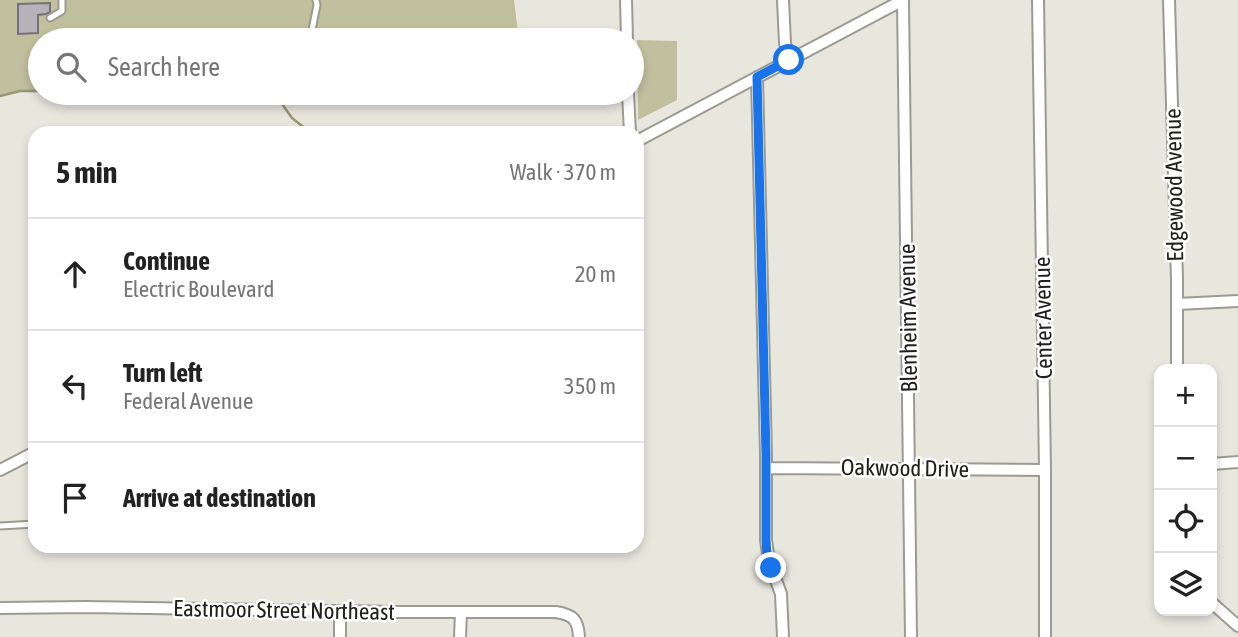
<!DOCTYPE html>
<meta charset="utf-8">
<style>
:root{--surface:#fff;--page:#f6f6f6;--text:#222;--muted:#767676;--line:#e0e0e0}
body{margin:0;font-family:"Asap Condensed",sans-serif;background:var(--page);color:var(--text)}
.controls{position:absolute;right:21px;bottom:21px;display:grid;overflow:hidden;border-radius:14px;box-shadow:0 4px 10px #0003}
.controls button{width:63px;height:63px;display:grid;place-items:center;padding:0;border:0;border-bottom:2px solid var(--line);background:var(--surface);color:var(--text);font:35px sans-serif}
.stop{position:absolute;width:21px;height:21px;margin:-16px;border:5px solid #1a73e8;border-radius:50%;background:#fff}
.stop.end{background:#1a73e8;border-color:#fff;box-shadow:0 2px 7px #0008}
.list{margin:0;padding:0;list-style:none}
h2{display:flex;justify-content:space-between;align-items:center;height:91px;margin:0;padding:0 28px;font-size:30px}
h2 small{font-size:23px;font-weight:400;color:var(--muted)}
.list li{display:grid;grid-template-columns:46px 1fr auto;gap:21px;align-items:center;box-sizing:border-box;height:112px;padding:0 28px;border-top:2px solid var(--line)}
.list b{display:block;font-size:26px;white-space:nowrap}
.list p{margin:0;font-size:23px;white-space:nowrap;color:var(--muted)}
.list em{font-size:23px;font-style:normal;color:var(--muted)}
.icon{flex:none;width:38px;height:38px;fill:none;stroke:currentColor;stroke-width:2;stroke-linecap:round;stroke-linejoin:round}
.map{position:relative;flex:none;width:1238px;height:637px;overflow:hidden}
.search{position:absolute;background:var(--surface);box-shadow:0 4px 10px #0003;left:28px;top:28px;width:616px;height:77px;display:flex;align-items:center;gap:18px;box-sizing:border-box;padding:0 24px;border-radius:38px;color:var(--muted);font-size:26px}
.panel{position:absolute;background:var(--surface);box-shadow:0 4px 10px #0003;left:28px;top:126px;width:616px;height:427px;border-radius:21px}
.map>svg:first-child{display:block}
</style>
<div class="map">
<svg width="1238" height="637" viewBox="0 0 1238 637">
<rect width="100%" height="100%" fill="#e7e7de"/>
<path fill="#c0c09f" d="M0,0h514l5,40h-479v50h-13l-27,6z
M637,40l40,1v59l-39,20z
M171,93h353l2,12h-1z"/>
<g fill="none" stroke-linecap="round" stroke-linejoin="round">
<path stroke="#98986f" stroke-width="2.5" d="M177,93l46,7 34,-2 25,6 10,14 19,15
M0,96l20,-5h20"/>
</g>
<path fill="#b7b2ba" stroke="#757178" stroke-width="2" d="M50,3v9l-4,2 -8,1v18l-20,1v-30z"/>
<g fill="none" stroke-linecap="round" stroke-linejoin="round">
<g stroke="#9b9b92" stroke-width="9">
<path id="lane" d="M50,18l12,-7v-11
M310,40l7,-35 -1,-5
M0,526l35,-2"/>
</g>
<g stroke="#9b9b92" stroke-width="14">
<path id="street" d="M626,0l1,40
M783,0l2,43 4,17
M903,0l8,637
M1038,0l7,470v167
M1169,0l8,279v90
M757,77l9,377v86l3,21 12,33 2,43
M628,93l2,40
M637,141l266,-141
M1177,304l61,-3
M1212,464l26,-2
M766,468l279,2
M0,470l35,-18
M1212,603l26,23
M0,608l86,-1 313,5h157c17,3 22,7 23,25
M340,637v-26
M460,637l1,-25"/>
</g>
<use href="#lane" stroke="#fff" stroke-width="5"/>
<use href="#street" stroke="#fff" stroke-width="10"/>
</g>
<g fill="none" stroke-linecap="round" stroke-linejoin="round">
<path stroke="#1a73e8" stroke-width="9" d="M771,568l-4,-14 -1,-14v-86l-9,-377 32,-17"/>
</g>
<g text-anchor="middle" dominant-baseline="central" stroke-width="5" stroke-linejoin="round" paint-order="stroke">
<g font-size="23" fill="#20201d" stroke="#fffffe">
<text transform="translate(1174 185) rotate(-91)">Edgewood Avenue</text>
<text transform="translate(908 318) rotate(-91)">Blenheim Avenue</text>
<text transform="translate(1043 318) rotate(-91)">Center Avenue</text>
<text transform="translate(905 468) rotate(1)">Oakwood Drive</text>
<text transform="translate(284 610) rotate(1)">Eastmoor Street Northeast</text>
</g>
</g>
</svg>
<div class="controls">
<button>+</button>
<button>−</button>
<button><svg class="icon" aria-label="locate" viewBox="0 0 24 24"><circle cx="12" cy="12" r="6"/><path d="M12 2v4M12 18v4M2 12h4M18 12h4"/></svg></button>
<button><svg class="icon" aria-label="layers" viewBox="0 0 24 24"><path d="M12 4l9 5-9 5-9-5zM3 14l9 5 9-5"/></svg></button>
</div>
<div class="stop" style="left:789px;top:60px"></div>
<div class="stop end" style="left:771px;top:568px"></div>
<div class="search"><svg class="icon" aria-label="search" viewBox="0 0 24 24"><circle cx="10" cy="10" r="6"/><path d="M15 15l6 6"/></svg>Search here</div>
<section class="panel">
<h2>5 min<small>Walk · 370 m</small></h2>
<ul class="list">
<li><svg class="icon" aria-label="ahead" viewBox="0 0 24 24"><path d="M12 20V5M6 11l6-6 6 6"/></svg><div><b>Continue</b><p>Electric Boulevard</p></div><em>20 m</em></li>
<li><svg class="icon" aria-label="left" viewBox="0 0 24 24"><path d="M17 20v-9H6M10 6l-5 5 5 5"/></svg><div><b>Turn left</b><p>Federal Avenue</p></div><em>350 m</em></li>
<li><svg class="icon" aria-label="arrive" viewBox="0 0 24 24"><path d="M6 21V4h12l-3 4 3 4H6"/></svg><div><b>Arrive at destination</b></div></li>
</ul>
</section>
</div>
